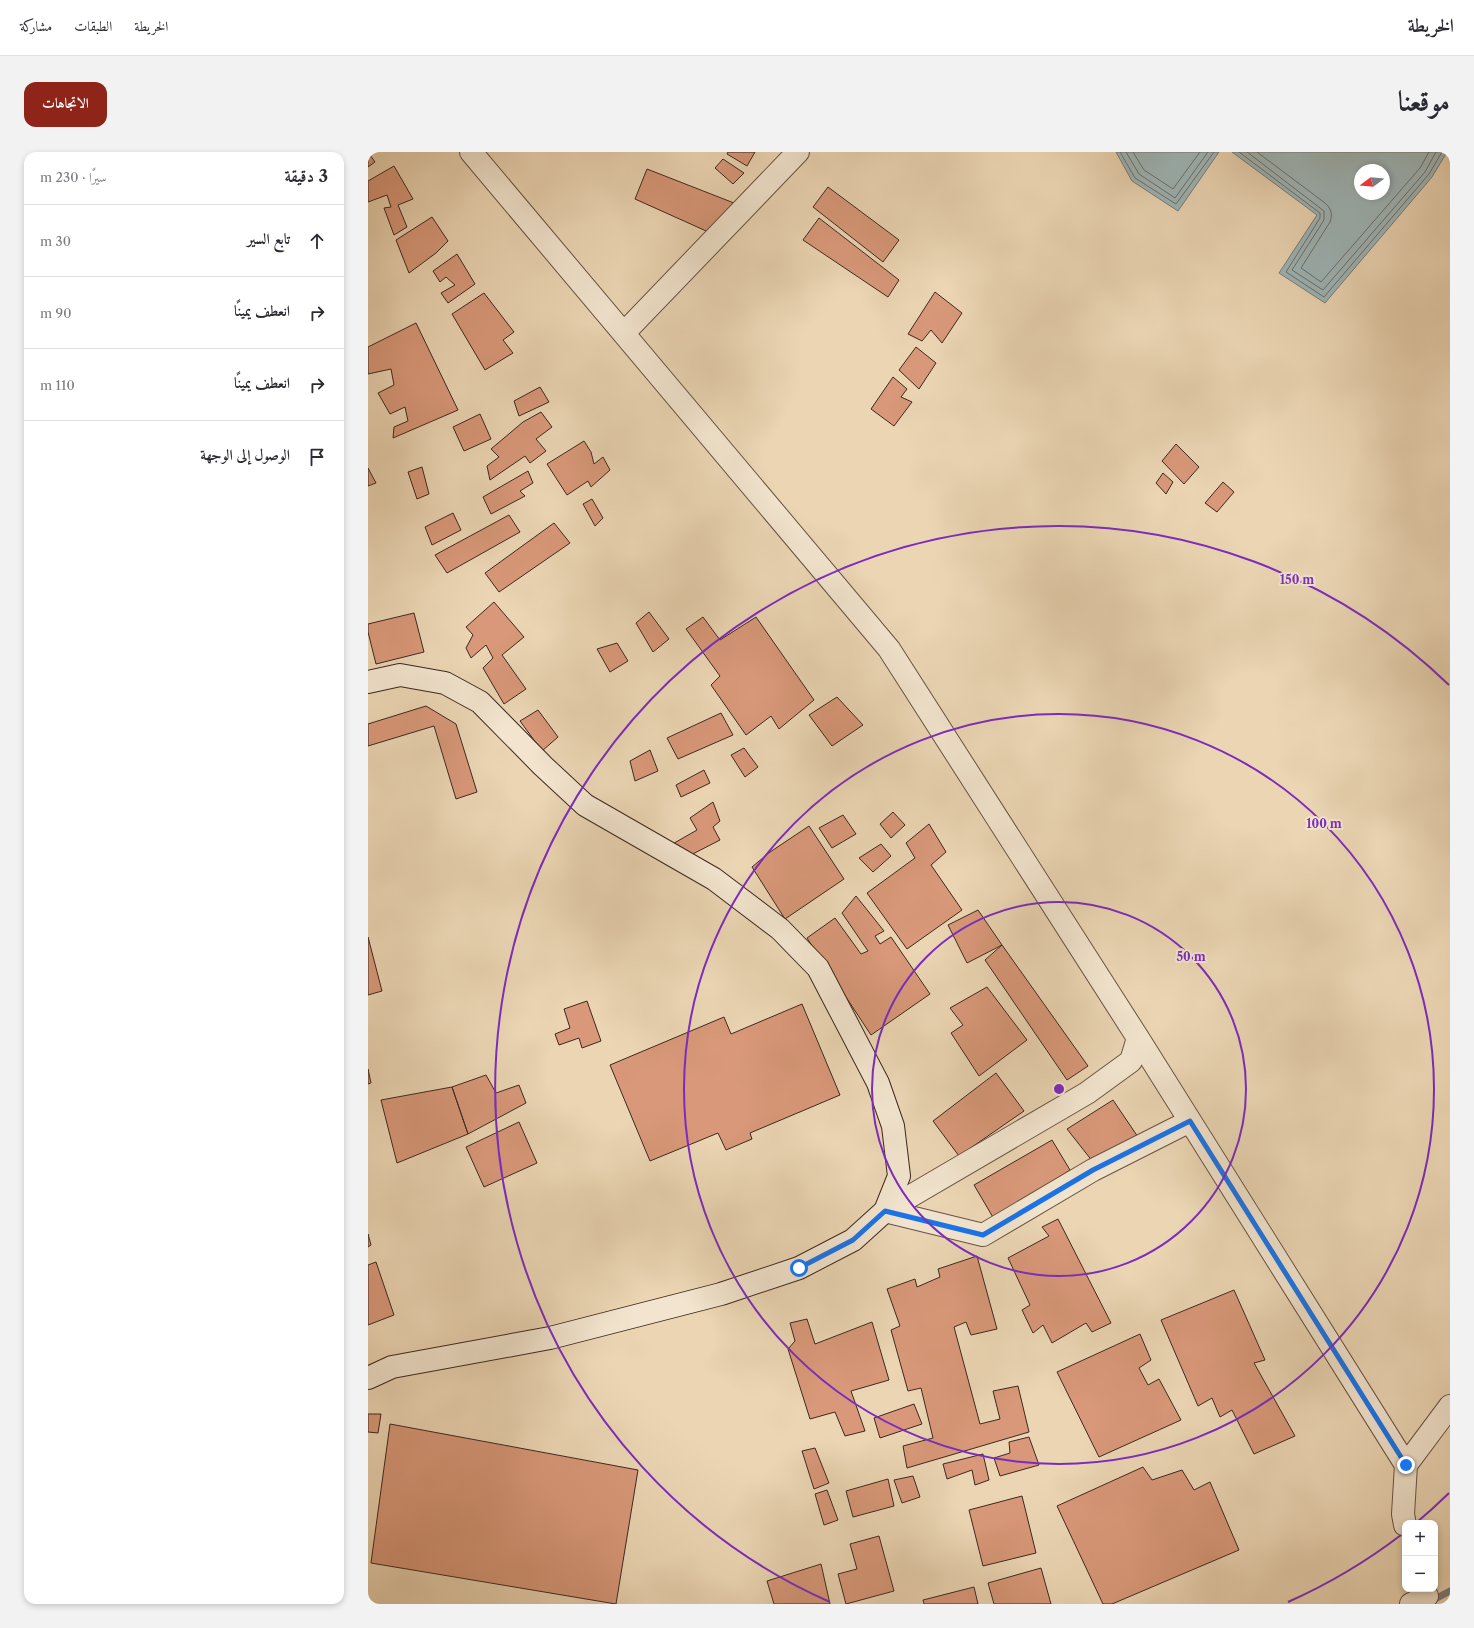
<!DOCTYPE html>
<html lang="ar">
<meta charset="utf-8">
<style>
:root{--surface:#fff;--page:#f2f2f3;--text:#2b2b33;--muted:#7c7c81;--line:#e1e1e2;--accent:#8f2418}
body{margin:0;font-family:"Libre Caslon Text",Amiri,serif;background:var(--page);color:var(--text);direction:rtl}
.controls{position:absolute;right:12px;bottom:12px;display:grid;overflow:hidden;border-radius:8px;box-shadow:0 2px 6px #0003}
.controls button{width:36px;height:36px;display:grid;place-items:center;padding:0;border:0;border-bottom:1px solid var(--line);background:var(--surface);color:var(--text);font:20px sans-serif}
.compass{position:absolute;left:986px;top:12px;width:36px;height:36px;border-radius:50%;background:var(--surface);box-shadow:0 2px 6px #0003;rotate:254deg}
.stop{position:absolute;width:12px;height:12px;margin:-9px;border:3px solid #1a73e8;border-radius:50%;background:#fff}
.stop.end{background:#1a73e8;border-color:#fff;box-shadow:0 1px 4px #0008}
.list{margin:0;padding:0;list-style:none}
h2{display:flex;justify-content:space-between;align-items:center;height:52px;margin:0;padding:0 16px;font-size:17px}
h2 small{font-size:13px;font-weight:400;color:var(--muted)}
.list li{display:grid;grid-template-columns:26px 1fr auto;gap:12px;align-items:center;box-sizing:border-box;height:72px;padding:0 16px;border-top:1px solid var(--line)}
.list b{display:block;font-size:15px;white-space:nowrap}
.list em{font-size:13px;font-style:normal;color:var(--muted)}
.icon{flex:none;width:22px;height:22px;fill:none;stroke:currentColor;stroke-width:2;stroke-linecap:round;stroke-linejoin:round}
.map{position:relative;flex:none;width:1082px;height:1452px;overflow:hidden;direction:ltr;border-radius:12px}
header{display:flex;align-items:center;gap:24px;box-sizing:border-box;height:56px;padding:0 20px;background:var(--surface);border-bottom:1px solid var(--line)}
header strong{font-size:19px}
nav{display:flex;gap:22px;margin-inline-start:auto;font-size:14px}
.intro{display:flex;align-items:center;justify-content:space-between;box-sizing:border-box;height:96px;padding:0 24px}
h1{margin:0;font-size:28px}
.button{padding:10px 18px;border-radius:12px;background:var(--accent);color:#fff;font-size:14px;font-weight:700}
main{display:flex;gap:24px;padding:0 24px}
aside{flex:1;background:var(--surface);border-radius:12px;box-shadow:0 2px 6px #0003}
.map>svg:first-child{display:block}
</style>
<header>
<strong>الخريطة</strong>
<nav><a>الخريطة</a><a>الطبقات</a><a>مشاركة</a></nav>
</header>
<div class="intro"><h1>موقعنا</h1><a class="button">الاتجاهات</a></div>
<main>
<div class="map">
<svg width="1082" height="1452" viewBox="0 0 1082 1452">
<rect width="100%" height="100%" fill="#ebd5b3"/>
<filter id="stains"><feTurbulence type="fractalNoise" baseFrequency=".005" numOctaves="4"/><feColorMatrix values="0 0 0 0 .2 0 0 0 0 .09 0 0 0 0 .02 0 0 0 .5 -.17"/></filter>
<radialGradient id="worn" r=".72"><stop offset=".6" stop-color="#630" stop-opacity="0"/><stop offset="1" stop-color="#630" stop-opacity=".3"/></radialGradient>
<path fill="#9eb6b8" stroke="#777d7b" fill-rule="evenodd" d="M748,0h103l-41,59 -46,-30z
M864,0h215l-15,25 -107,126 -46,-30 38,-58zM992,18h24v24h-24z"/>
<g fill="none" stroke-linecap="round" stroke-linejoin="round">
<path stroke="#6e6f6c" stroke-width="1" d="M752,0l15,26 41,26 38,-52
M758,0l13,22 36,24 33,-46
M765,0l11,18 29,19 27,-37
M871,0l81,61v5l-34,54 38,25 105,-123 13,-22
M879,0l77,59v9l-32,50 31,20 102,-118 11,-20
M889,0l68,51c6,5 8,11 5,19l-29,46 20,14 99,-114 9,-16"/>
<path stroke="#777d7b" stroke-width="7" d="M1063,1449l19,-10"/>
</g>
<path fill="#d89879" stroke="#3d2820" d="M0,0l7,10 -7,5z
M360,0h27l-8,14 -20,-12z
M355,7l21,14 -11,11 -18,-16z
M26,14l19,33 -15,6 9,22 -13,8 -10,-27 7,-1 -4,-12 -19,7v-21z
M279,17l87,34 -10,36 -89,-40z
M460,35l71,53 -16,22 -70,-55z
M64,65l16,24 -12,12 -27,20 -13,-33z
M451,66l80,62 -11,17 -85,-57z
M89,102l18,30 -27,19 -7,-10 14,-8 -9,-8 -6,5 -7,-11z
M567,140l27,21 -20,30 -11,-13 -9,11 -14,-7z
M116,141l30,39 -11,8 10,13 -28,17 -33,-56z
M48,171l42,87 -65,28 1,-11 14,-6 -3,-14 -15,7 -12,-21 16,-8 -3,-16 -23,5v-27z
M548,195l20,16 -17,26 -20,-19z
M525,225l14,12 -6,8 11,5 -18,24 -23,-17z
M172,235l9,15 -30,14 -5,-15z
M173,260l11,15 -16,12 10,12 -16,12 -5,-7 -35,24 -3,-14 12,-9 -8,-8 32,-27z
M112,262l11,25 -27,12 -11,-24z
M216,289l7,11 3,12 9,-7 7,13 -19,17 -3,-6 -21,14 -20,-31z
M808,292l23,23 -15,17 -22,-23z
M54,315l7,27 -12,5 -9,-27z
M0,316l8,15 -8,3z
M160,319l5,12 -13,8 5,5 -34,18 -8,-17z
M795,321l10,9 -7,12 -10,-11z
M855,330l11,10 -17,20 -12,-9z
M224,347l11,19 -8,8 -12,-22z
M85,361l8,17 -29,15 -7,-18z
M141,363l11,17 -73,41 -12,-18z
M186,371l16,20 -71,49 -14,-19z
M126,450l30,35 -22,18 24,34 -22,15 -21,-36 10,-10 -7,-13 -15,13 -5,-10 7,-13 -7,-8z
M281,460l20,27 -16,13 -17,-29z
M46,461l10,39 -48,12 -8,-32v-8z
M335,465l17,23 36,-23 58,83 -35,29 -8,-13 -25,19 -35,-50 9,-9 -34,-47z
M249,491l11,18 -18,11 -13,-23z
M469,545l26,28 -31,21 -23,-31z
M58,554l30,18 21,68 -21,7 -22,-73 -66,20v-22z
M170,558l20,27 -16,14 -22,-30z
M353,561l12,22 -55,24 -11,-21z
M376,596l14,19 -13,10 -14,-22z
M282,598l8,21 -23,10 -5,-20z
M336,618l6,13 -29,14 -5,-12z
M345,650l7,19 -7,6 7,13 -39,20 -12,-14 28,-16 -7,-12z
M525,660l12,13 -14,13 -11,-14z
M475,663l13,19 -24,14 -13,-20z
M561,672l17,28 -15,13 31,45 -55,39 -40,-56 48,-35 -9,-15z
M441,674l35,53 -59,40 -33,-52 18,-15z
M513,692l10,12 -18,16 -14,-14z
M488,744l28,35 -9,5 5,8 11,-7 39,57 -59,41 -64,-97 28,-20 26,36 7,-3 -26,-38z
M610,758l24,35 -35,18 -19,-38z
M0,785l14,54 -14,4z
M634,793l86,121 -21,14 -82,-120z
M619,835l40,53 -48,36 -28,-43 12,-8 -13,-17z
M219,849l14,40 -19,7 -3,-10 -20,7 -4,-11 15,-6 -6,-19z
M434,852l38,91 -90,38 2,6 -26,11 -8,-17 -68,28 -40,-96 114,-48 7,17z
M0,917l3,14 -3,1z
M628,921l28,38 -65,45 -26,-35z
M118,923l10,18 23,-8 7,18 -58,31 -16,-47z
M84,935l16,47 -71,29 -16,-63z
M745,948l25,37 -45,25 -26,-33z
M151,970l18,41 -53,24 -18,-40z
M684,988l18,30 -76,49 -20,-34z
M690,1067l53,104 -19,9 -6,-9 -34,20 -9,-18 -10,8 -11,-23 8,-5 -22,-47 41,-22 -7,-9z
M0,1082l3,11 -3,2z
M609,1104l20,73 -26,6 -5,-13 -12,5 26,97 20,-5 -7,-28 25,-5 11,46 -122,36 -4,-22 30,-8 -12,-50 -13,3 -17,-61 9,-4 -13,-37 28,-10 2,8 23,-10 -2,-8z
M8,1110l18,53 -26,10v-60z
M866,1138l31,70 -11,3 41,73 -41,18 -22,-44 -12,7 -8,-19 -14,8 -37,-86z
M439,1167l8,25 57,-22 17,58 -38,11 14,40 -20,5 -10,-24 -25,7 -22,-70 7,-8 -5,-18z
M772,1182l11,26 -12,8 9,17 11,-6 22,41 -82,37 -42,-85z
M546,1252l8,20 -42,14 -6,-20z
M0,1262h13l-3,19 -10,-1z
M22,1272l248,46 -22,134 -245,-41z
M661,1285l10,28 -39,11 -6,-18 16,-5 -1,-11z
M447,1296l14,35 -15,6 -12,-38z
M615,1302l6,26 -14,5 -3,-15 -25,9 -4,-15z
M775,1315l9,13 30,-10 12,20 16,-8 29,68 -127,54h-9l-46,-98z
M545,1324l7,21 -18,6 -8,-23z
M520,1327l6,27 -41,11 -7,-26z
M459,1338l11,30 -14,5 -9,-31z
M654,1344l14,57 -53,13 -14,-56z
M511,1384l15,55 -48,13 -8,-30 19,-5 -7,-25z
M453,1412l9,40h-56l-7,-23z
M673,1416l10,36h-57l-6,-21z
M606,1435l4,17h-54l-1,-4z"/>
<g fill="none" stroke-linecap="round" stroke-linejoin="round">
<g stroke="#685345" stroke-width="24">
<path id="minor" d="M103,0l418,497 249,389 268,427 -3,49 2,11
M256,181l174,-181
M517,1059l98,24 110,-65 97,-49
M517,1059l202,-118 44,-32 7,-23
M1038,1313l44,-59
M1043,1452l16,-8"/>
</g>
<g stroke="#3d2820" stroke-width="24">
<path id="secondary" d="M0,530l32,-7 45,8 35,19 63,64 42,39 129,74 66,50 38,39 60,115 15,43 6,50 -14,35 -32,29 -54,28 -78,26 -171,44 -158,29 -24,11"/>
</g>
<use href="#minor" stroke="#f2e4ce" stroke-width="22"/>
<use href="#secondary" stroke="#f2e4ce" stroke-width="22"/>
</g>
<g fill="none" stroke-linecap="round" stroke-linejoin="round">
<path stroke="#1a73e8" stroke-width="5" d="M431,1116l54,-28 32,-29 98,24 110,-65 97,-49 216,344"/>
</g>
<g fill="none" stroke="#7b2cbf" stroke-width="2">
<circle cx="691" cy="937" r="187"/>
<circle cx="691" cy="937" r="375"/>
<path d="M1081 1341A562 562 0 0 1 1048 1371M1033 1383A562 562 0 0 1 920 1450M462 1450A562 562 0 1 1 1081 533"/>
</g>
<circle cx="691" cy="937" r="6" fill="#7b2cbf" stroke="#f2e4ce" stroke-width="2"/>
<g font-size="12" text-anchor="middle" font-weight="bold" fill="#7b2cbf" stroke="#f2e4ce" stroke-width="4" stroke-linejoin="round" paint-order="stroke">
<text x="929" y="432">150 m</text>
<text x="956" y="676">100 m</text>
<text x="823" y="809">50 m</text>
</g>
<rect width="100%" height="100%" filter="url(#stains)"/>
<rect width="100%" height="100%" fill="url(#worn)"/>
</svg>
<div class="controls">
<button>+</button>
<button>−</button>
</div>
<svg class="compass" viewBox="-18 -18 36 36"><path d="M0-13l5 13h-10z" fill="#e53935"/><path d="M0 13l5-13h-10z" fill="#7c7c81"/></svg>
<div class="stop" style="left:431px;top:1116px"></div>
<div class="stop end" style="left:1038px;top:1313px"></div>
</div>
<aside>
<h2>3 دقيقة<small>سيرًا · 230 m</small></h2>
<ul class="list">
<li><svg class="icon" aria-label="ahead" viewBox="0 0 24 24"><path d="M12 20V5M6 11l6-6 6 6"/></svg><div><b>تابع السير</b></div><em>30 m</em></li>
<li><svg class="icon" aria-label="right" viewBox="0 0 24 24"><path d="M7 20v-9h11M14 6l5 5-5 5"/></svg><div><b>انعطف يمينًا</b></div><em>90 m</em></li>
<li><svg class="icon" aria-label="right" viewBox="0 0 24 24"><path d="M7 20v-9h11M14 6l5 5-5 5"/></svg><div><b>انعطف يمينًا</b></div><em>110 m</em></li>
<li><svg class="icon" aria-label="arrive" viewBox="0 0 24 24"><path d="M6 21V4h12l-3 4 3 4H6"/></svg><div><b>الوصول إلى الوجهة</b></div></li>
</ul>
</aside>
</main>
